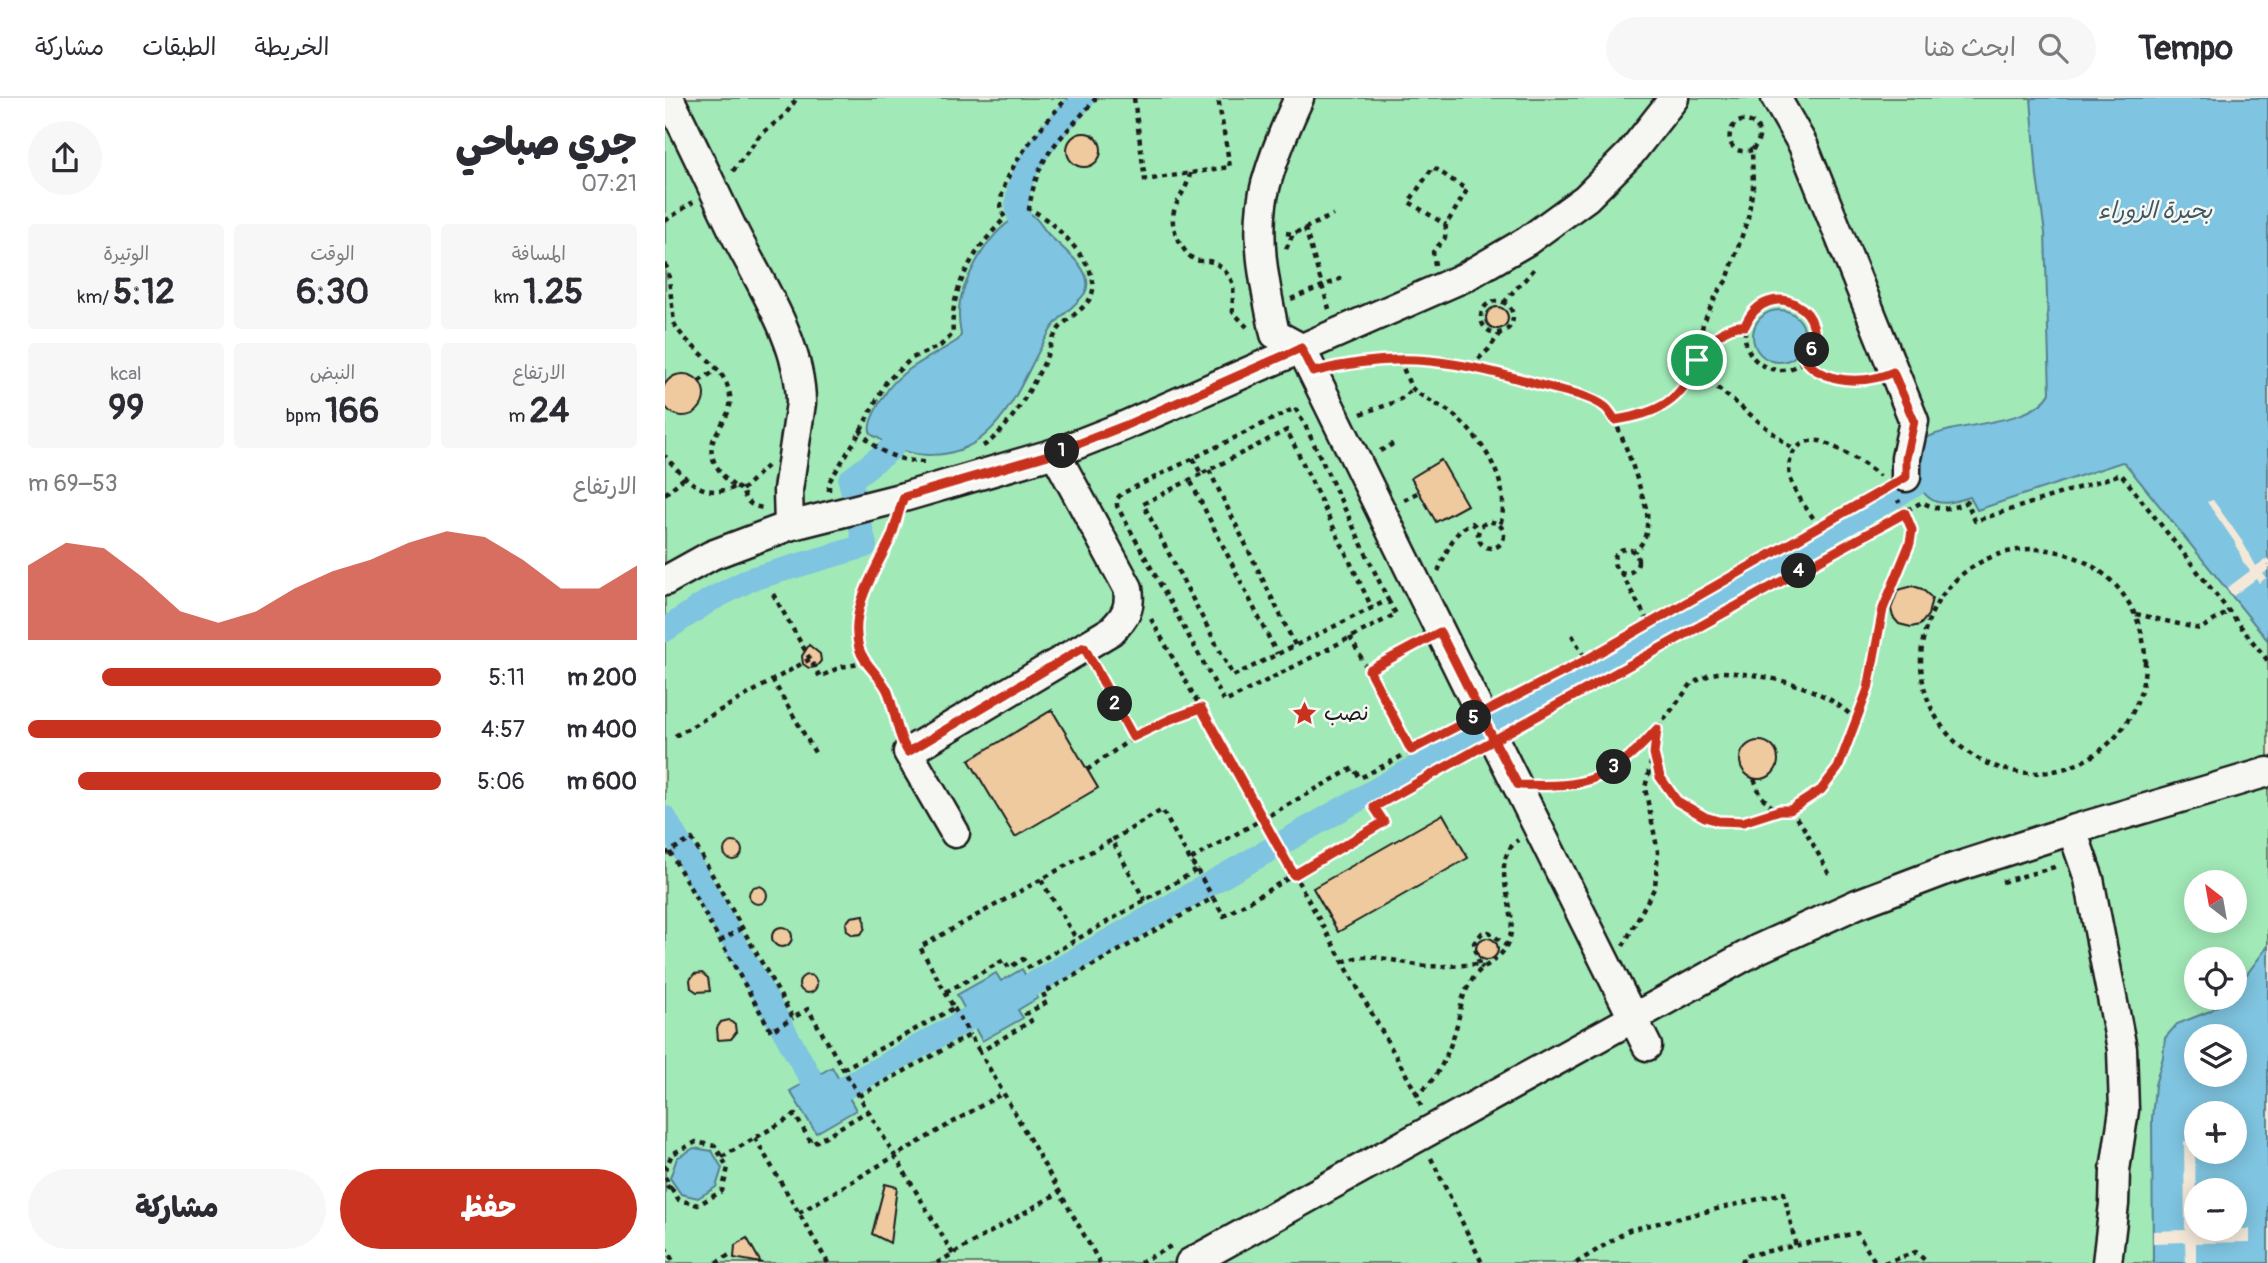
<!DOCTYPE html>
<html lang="ar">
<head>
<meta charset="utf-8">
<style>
	:root { --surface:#fff; --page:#f7f7f7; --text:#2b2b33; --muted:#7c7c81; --line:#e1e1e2; --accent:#c8321e }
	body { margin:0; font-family:Pangolin,"Playpen Sans Arabic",sans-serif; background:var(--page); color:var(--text); direction:rtl; height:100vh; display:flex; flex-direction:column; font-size:26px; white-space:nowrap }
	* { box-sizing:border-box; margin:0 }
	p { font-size:23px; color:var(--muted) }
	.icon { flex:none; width:38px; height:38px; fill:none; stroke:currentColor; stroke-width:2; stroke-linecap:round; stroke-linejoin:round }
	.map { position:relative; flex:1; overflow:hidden; direction:ltr }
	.sheet { display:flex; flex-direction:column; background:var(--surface); width:665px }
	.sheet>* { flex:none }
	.needle { width:46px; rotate:329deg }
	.controls { position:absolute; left:1519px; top:772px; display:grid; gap:14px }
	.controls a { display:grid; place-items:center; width:63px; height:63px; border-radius:50%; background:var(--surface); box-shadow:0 4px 18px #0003; font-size:35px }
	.pin { position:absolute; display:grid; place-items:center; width:60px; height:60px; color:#fff; margin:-30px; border:4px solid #fff; border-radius:50%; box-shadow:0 2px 7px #0007 }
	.km { position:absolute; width:35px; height:35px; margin:-18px; border-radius:50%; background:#222; color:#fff; font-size:19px; line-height:35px; text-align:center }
	.round { display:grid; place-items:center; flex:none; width:74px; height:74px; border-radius:37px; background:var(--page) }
	.headline { display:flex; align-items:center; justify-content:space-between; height:119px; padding:0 28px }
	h1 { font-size:38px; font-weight:800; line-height:52px }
	.figures { display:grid; grid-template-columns:repeat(3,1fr); gap:10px; height:119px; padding:7px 28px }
	.figures div { display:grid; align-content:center; border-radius:7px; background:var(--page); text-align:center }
	.figures b { font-size:35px; font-weight:800 }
	.figures small { font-size:19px; font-weight:400 }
	.figures p { font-size:19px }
	.chart { height:196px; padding:14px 28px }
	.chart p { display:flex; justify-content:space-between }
	.chart svg { width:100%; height:126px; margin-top:7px; fill:var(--accent); opacity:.7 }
	.action { display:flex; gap:14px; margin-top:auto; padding:14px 28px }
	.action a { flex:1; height:80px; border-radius:42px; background:var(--accent); color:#fff; font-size:28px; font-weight:800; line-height:80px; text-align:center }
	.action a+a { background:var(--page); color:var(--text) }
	ul { padding:0 28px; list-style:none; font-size:23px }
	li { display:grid; grid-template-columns:112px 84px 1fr; align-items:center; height:52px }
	li i { height:18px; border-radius:9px; background:var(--accent) }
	header { display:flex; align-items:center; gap:42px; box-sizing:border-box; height:98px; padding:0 35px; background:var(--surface); border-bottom:2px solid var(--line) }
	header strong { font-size:33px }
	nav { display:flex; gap:38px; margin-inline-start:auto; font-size:24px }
	.search { width:490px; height:63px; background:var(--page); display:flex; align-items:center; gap:18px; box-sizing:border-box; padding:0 24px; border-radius:38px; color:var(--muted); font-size:26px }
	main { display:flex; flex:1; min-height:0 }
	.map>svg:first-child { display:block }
</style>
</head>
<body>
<header>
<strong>Tempo</strong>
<div class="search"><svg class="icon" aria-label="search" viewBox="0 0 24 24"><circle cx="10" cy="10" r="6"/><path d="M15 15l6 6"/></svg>ابحث هنا</div>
<nav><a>الخريطة</a><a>الطبقات</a><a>مشاركة</a></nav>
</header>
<main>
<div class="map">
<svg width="1603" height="1165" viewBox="0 0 1603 1165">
	<rect width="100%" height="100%" fill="#f4e9d9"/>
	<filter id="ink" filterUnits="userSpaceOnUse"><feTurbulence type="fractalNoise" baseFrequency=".0143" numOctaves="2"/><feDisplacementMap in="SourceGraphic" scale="14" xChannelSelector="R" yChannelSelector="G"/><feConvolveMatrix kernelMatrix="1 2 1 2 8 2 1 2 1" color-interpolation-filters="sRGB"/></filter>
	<g filter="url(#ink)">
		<path fill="#a1e9b7" stroke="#5e826a" stroke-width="2" fill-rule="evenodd" d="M0,0h1603v1165h-1603zM1531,784h39v38h-39zM1531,861h39v39h-39zM1531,938h39v38h-39zM1531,1015h39v39h-39zM1531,1092h39v38h-39z"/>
		<g fill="#7fc4e0" stroke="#578192" stroke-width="2" fill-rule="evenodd">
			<path d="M1366,0h237v543l-143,-178 -3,-1 -145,48 -7,-13c-31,10 -40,9 -57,-19l11,-39c33,-18 109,-13 126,-46l-5,-160 -8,-56z"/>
			<path d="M366,116c8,6 11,13 17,20 12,13 49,37 37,59 -8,12 -24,21 -33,35 -22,34 -35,79 -67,107 -30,26 -77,26 -107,3 -5,-3 -6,-1 -8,-7 -3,-11 13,-34 19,-43 17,-22 47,-33 69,-48l3,-5c-2,-11 -3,-23 -1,-34 7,-29 37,-86 71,-87z"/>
			<circle cx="1114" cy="238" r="26"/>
			<path d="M1603,848v317h-115l-1,-144 3,-34 8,-28 2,-19 12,-14 33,-13 19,-13h6v-8zM1531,938h39v38h-39zM1531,1015h39v39h-39zM1531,1092h39v38h-39z"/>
			<path d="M357,871l16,29 -20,12 5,8 -41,23 -25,-46 39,-22 5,8z"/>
			<path d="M167,969l24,43 -40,23 -26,-42z"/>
			<path d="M29,1050l18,3 10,17 -6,19 -18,11 -17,-4 -11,-16 7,-20z"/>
		</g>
		<g fill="#f4e9d9">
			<path d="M1548,402l29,41 14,25 12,-8v12l-5,4 3,4 -7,5 -3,-4 -23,17 -6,-8 23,-17 -7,-9 -7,-18 -29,-42z"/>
			<path d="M1519,1043h11l1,88h54v13l-54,1v20h-10l-1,-21 -32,1v-12l32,-1z"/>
		</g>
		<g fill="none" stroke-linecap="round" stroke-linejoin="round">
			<g stroke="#7fc4e0" stroke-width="24">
				<path d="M354,118c-12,-42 39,-90 64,-118"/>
				<path d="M190,402l-5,-20 42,-32"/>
				<path d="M0,532l45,-30 41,-21 114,-33 -5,-22"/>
				<path d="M0,720l146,261"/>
				<path d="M366,887l885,-501"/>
				<path d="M179,990l126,-70"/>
			</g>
		</g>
		<g fill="#efca9f" stroke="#1c1c1c" stroke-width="2">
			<circle cx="419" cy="52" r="17"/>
			<circle cx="832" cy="220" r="11"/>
			<circle cx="18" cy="297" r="21"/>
			<path d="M776,362l26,45 -31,17 -25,-44z"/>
			<path d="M1248,488l9,3 10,9 -4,17 -8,10 -9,2 -12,-3 -6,-7 -2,-8 7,-19z"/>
			<path d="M144,547l11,9 1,7 -5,6 -7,1 -6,-4 -1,-8z"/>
			<path d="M387,612l46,78 -83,49 -46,-77z"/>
			<circle cx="1094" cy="662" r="19"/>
			<path d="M778,716l25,44 -130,74 -25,-44z"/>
			<circle cx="68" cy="753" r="9"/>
			<circle cx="93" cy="797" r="9"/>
			<path d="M199,817l1,13 -4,6 -8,1 -6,-4 -1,-8 5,-6z"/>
			<circle cx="117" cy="839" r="10"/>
			<circle cx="822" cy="851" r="11"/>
			<path d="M37,875l6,5 2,13 -13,1 -6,-4 -1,-8 4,-6z"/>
			<circle cx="143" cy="886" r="9"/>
			<path d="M64,922l6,5 1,8 -5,6 -13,1 -1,-12 4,-6z"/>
			<path d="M220,1086l12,3 -7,56 -18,-9z"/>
			<path d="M82,1140l14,25 -27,-5 1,-13z"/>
		</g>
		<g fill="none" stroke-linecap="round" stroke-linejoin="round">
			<defs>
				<g id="street">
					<path d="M4,0c23,45 44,91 66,136 26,51 66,110 66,169l-13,87 1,36"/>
					<path d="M634,0c-13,28 -25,57 -33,86 -13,48 -1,103 9,150l26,14 176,358"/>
					<path d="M1111,0l27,47 111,276 -8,37v19"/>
					<path d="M0,483l47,-26 77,-29 115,-29 151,-44 69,-27 341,-149 62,-36 59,-43 44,-44 44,-56"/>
					<path d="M833,649l149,299"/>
					<path d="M1407,732l17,49 33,170 2,61 -9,60 -1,34 -7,59"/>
					<path d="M290,735l-47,-81 203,-121c15,-14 20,-24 17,-43l-73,-135"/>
					<path d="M525,1165l568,-314 99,-45 87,-33 128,-41 196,-58"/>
				</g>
			</defs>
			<use href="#street" stroke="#1c1c1c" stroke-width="33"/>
			<g stroke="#1c1c1c" stroke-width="4.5" stroke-dasharray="5 5" stroke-linecap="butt">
				<path d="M469,0l11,82 85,-13 -12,-69"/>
				<path d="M68,73l27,-36 25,-20 12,-17"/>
				<path d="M525,75c-2,18 -19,30 -17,50 2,13 11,31 22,37 5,2 12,0 17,2 7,2 16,11 19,18 5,9 0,22 2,32l14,15"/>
				<path d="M0,123l28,-19"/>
				<path d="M640,130l24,81"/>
				<path d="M621,135l7,1 40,-19"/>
				<path d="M621,151l7,-15"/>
				<path d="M0,166l3,6 6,53c14,28 51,39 56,73 5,26 -32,41 -13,71 5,8 11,15 19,20 -35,13 -50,-8 -71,-31"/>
				<path d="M770,167l-2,-13 12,-14 1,-13 21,-35 -34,-23 -24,35 37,23"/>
				<path d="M626,201l51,-21"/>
				<circle cx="1115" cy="237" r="35"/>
				<circle cx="832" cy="219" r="16"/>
				<path d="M839,205c9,-13 21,-22 30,-34l-1,-3"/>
				<path d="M1032,261c12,-15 26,-35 48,-33"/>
				<path d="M734,262c5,7 9,24 14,29 8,8 26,16 37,23 32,25 63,72 50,113"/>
				<path d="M1140,262c19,16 41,23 67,19"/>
				<path d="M672,268c75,-17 146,1 217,23 16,5 38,7 51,18 14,11 36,84 42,104 1,15 0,32 -13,40"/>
				<path d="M806,268l18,-17 11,-16"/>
				<path d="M1029,271l100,81"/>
				<path d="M34,283l18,-11"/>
				<path d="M696,316c18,-8 39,-9 51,-26"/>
				<path d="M950,322l20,-3 33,-13 26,-35 9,-45 14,-31 10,-13 21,-62 5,-30 -1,-38c8,-8 12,-22 -2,-28 -24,-9 -31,37 2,28"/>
				<path d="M195,331c14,24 42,33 68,33"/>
				<path d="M318,348c25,-15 47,-56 60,-81 6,-12 8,-25 15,-35 10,-14 32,-22 35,-40 5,-26 -42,-72 -64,-81 9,-59 32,-68 67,-111"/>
				<path d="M715,353l13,-7"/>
				<path d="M528,360l8,16 86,-44 85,178"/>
				<path d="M544,372l86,175"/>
				<path d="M536,376l-58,30 90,172 155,-76 -83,-175 -10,-17 -174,86 -4,5v7l108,196 171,-88 -8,-14"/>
				<path d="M526,384l86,172"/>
				<path d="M71,389l6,3c4,12 8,16 21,18"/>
				<path d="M77,392l25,-24"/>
				<path d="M164,393v-9l27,-43 30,-57 26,-24 28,-12 13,-12c-4,-46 21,-84 52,-116 -20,-32 42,-97 62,-120"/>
				<path d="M0,396l19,-16"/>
				<path d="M739,402l15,-8"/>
				<circle cx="826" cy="437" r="13"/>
				<path d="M230,426c-8,40 -50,77 -36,124 4,16 17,23 25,36 9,13 12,31 16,47"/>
				<path d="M1154,428c-9,-13 -20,-26 -26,-41 -10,-20 0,-48 27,-44 12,3 51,26 60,35"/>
				<circle cx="961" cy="463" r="12"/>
				<circle cx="1368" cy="563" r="112"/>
				<path d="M773,473c8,-17 15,-41 34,-48l7,6"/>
				<path d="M956,475l28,50"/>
				<path d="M108,496l37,65"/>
				<path d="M1471,516l64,15 30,-18"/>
				<path d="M486,521l266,475"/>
				<path d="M907,537l14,25"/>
				<path d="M685,539l61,113"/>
				<path d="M430,569l38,70"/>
				<path d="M704,572l51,-28"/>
				<path d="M1058,574c45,3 103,14 133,49l-18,47 -17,22 -21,16 -57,16 -25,-1 -13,-4 -21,-10 -15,-14 -9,-16 -6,-23 3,-25 35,-46 20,-9z"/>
				<path d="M107,581l45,77"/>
				<path d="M835,607l86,-45 301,-171"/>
				<path d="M1191,623l12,-32 15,-80 27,-66 2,-13 -14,-30"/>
				<path d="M849,631l408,-227c16,9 28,8 45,0l8,19 146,-47 147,187"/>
				<path d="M10,638l135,-77 10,18 20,-10 26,-4"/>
				<path d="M422,672l50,-35 64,-27"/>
				<path d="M1089,681l7,17 15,15"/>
				<path d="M878,688c51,-1 80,-19 113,-56"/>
				<path d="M1125,712l14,18 27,49"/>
				<path d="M5,754l101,179 22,-13"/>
				<path d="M0,756l27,-15 101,179 15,-9 60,102 -56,33 -17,-29 -73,42"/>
				<path d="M532,772l16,28"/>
				<path d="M376,782l36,60"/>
				<path d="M1337,784l56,-16"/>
				<path d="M480,803l-33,-61 50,-30 28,50"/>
				<path d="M55,843l22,-13"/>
				<path d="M958,848l32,-59 3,-35 -13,-64 7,-30"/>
				<path d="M678,864c28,-13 57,3 86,4 17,1 33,-1 50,-2l4,4"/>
				<path d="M814,866l-5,-21 8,-10 7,-1 18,14"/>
				<path d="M281,894l58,-32 5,8 14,-9 6,8 168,-97 -7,-10 163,-92 7,10 101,-53"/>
				<path d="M289,910l16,27"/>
				<path d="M178,971l111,-61 -34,-61 192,-107"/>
				<path d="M194,998l111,-61 10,17"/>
				<path d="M756,1008l-4,-12c23,-15 34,-47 41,-73 2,-9 3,-18 6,-26 4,-9 11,-22 19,-27 15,-10 25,-17 28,-36 5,-30 -23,-69 7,-92"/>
				<path d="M90,1040l73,125"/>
				<path d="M766,1060l51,105"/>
				<path d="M0,1072l7,-16 24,-12 19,4 13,22 -6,23 -24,14 -19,-5 -9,-14"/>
				<path d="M0,1079l5,9 -5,3"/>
				<path d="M134,1115l96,-57 -27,-45"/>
				<path d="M0,1149l9,16"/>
				<path d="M288,1156l-58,-98 108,-63"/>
				<path d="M51,1165l16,-10"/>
				<path d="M272,1165l123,-71"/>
				<path d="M435,1165l-120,-211 51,-31 -5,-7 21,-12 -4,-9 170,-95 11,18 160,-94 -10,-15 102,-57"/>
				<path d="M475,1165l31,-17"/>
				<path d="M911,1165l53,-33 155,-37 12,54"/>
				<path d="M1077,1165l2,-7 113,-23 19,30"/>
				<path d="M1219,1165l32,-11 12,11"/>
			</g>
			<use href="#street" stroke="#f6f6f2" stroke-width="28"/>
			<path stroke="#1c1c1c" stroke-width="4.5" stroke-dasharray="5 5" stroke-linecap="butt" d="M812,608l21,41"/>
		</g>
	</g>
	<g fill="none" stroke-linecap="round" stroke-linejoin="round" filter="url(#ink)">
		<defs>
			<path id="route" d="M1032,262c-14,42 -41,54 -82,60 -3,-4 -6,-10 -10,-13 -15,-12 -42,-16 -61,-21 -85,-25 -143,-37 -231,-14l-12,-24 -177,78 -69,27 -151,44c-6,14 -8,31 -15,45 -16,32 -40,69 -30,106 5,18 22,27 29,44 7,19 9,43 20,60l176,-105 49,90 38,-18 30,-11 93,167 90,-53 -10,-15 120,-67 24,45c19,0 40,2 59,-2 33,-6 59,-30 80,-54l-3,25 6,23 17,24 28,16 13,4 25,1 37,-12h10l31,-20 17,-22 30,-79 15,-80 27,-66 2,-13 -7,-17 -411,227 -54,-108 -71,38 42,80 175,-90 320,-183v-19l8,-37 -21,-49c-22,10 -53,12 -75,-1 -5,-2 -9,-7 -13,-11 35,-50 -39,-87 -60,-34 -22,-2 -36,18 -48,34"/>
		</defs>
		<use href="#route" stroke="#fff" stroke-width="14"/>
		<use href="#route" stroke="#c8321e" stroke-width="9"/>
	</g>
	<defs>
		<symbol id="sight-bare" viewBox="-9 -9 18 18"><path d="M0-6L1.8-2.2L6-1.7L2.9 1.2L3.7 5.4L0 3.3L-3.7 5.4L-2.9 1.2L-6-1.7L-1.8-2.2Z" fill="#c8321e" stroke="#f6f6f2" stroke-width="2.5" paint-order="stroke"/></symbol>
	</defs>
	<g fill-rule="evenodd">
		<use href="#sight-bare" x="622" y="598" width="35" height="35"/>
	</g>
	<g text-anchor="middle" stroke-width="5" stroke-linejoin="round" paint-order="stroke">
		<g font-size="21" fill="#1c1c1c" stroke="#f6f6f2" text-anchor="start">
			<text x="659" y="622">نصب</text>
		</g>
		<g font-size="23" font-style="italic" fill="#3f5761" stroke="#f6f6f2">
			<text x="1490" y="120">بحيرة الزوراء</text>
		</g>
	</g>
</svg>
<div class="controls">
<a><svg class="needle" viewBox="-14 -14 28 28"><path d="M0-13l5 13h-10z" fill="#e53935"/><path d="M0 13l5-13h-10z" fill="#7c7c81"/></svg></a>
<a><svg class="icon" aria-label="locate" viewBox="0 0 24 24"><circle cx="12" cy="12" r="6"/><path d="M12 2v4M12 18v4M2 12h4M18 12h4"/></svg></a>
<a><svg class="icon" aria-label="layers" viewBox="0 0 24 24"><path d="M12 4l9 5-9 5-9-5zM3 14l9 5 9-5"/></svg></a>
<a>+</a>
<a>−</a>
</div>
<div class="pin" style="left:1032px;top:262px;background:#1e9e55"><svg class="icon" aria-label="arrive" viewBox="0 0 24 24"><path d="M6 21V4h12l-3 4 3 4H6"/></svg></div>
<b class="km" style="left:397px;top:353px">1</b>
<b class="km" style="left:450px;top:606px">2</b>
<b class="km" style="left:949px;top:669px">3</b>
<b class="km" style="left:1134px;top:473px">4</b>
<b class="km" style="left:809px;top:620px">5</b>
<b class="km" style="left:1147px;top:252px">6</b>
</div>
<section class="sheet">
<div class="headline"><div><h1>جري صباحي</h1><p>07:21</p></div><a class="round"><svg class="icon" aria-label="share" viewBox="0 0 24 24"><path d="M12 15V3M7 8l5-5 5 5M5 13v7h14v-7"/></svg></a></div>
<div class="figures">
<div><p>المسافة</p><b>1.25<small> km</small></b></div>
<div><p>الوقت</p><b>6:30</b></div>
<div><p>الوتيرة</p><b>5:12<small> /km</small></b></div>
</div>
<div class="figures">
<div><p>الارتفاع</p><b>24<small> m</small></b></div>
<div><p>النبض</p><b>166<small> bpm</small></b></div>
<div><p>kcal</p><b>99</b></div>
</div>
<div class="chart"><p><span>الارتفاع</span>53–69 m</p>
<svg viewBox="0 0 160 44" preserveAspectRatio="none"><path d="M0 44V18L10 10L20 12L30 22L40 34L50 38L60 34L70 26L80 20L90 16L100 10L110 6L120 8L130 16L140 26L150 26L160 18V44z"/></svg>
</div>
<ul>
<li><b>200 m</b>5:11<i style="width:82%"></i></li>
<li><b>400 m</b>4:57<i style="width:100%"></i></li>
<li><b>600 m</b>5:06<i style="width:88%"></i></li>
</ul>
<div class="action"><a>حفظ</a><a>مشاركة</a></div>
</section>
</main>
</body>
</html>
